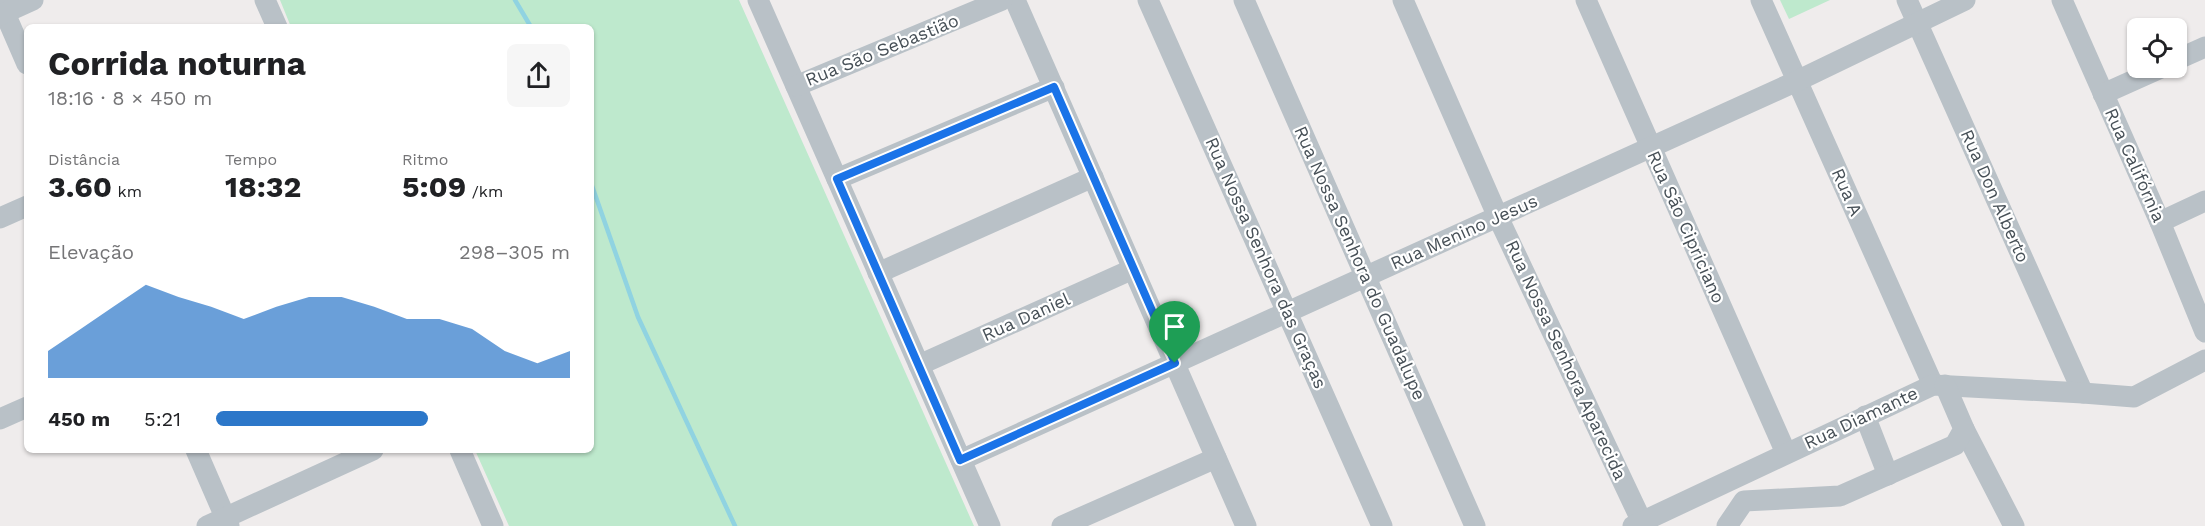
<!DOCTYPE html>
<html lang="pt">
<head>
<meta charset="utf-8">
<style>
	:root { --surface:#fff; --page:#f6f6f6; --text:#202124; --muted:#757577; --accent:#2c77c9 }
	body { margin:0; font-family:"Work Sans",sans-serif; background:var(--page); color:var(--text); height:100vh; display:flex; flex-direction:column; font-size:22px; white-space:nowrap }
	* { box-sizing:border-box; margin:0 }
	p { font-size:20px; color:var(--muted) }
	.icon { flex:none; width:33px; height:33px; fill:none; stroke:currentColor; stroke-width:2; stroke-linecap:round; stroke-linejoin:round }
	.map { position:relative; flex:1; overflow:hidden }
	.sheet { position:absolute; left:24px; top:24px; width:570px; height:429px; display:flex; flex-direction:column; background:var(--surface); border-radius:9px; box-shadow:0 2px 4px #0004 }
	.sheet>* { flex:none }
	.tools { position:absolute; left:2127px; top:18px; display:grid; gap:12px }
	.tools a { display:grid; place-items:center; width:60px; height:60px; border-radius:9px; background:var(--surface); box-shadow:0 2px 4px #0004; font-size:30px }
	.pin { position:absolute; display:grid; place-items:center; width:51px; height:51px; color:#fff; margin:-62px -26px; border-radius:50% 50% 50% 0; rotate:-45deg; box-shadow:0 0 6px #0007 }
	.pin .icon { rotate:45deg }
	.round { display:grid; place-items:center; flex:none; width:63px; height:63px; border-radius:9px; background:var(--page) }
	.head { display:flex; align-items:center; justify-content:space-between; height:102px; padding:0 24px }
	h1 { font-size:33px; font-weight:700; line-height:45px }
	.figures { display:grid; grid-template-columns:repeat(3,1fr); gap:9px; height:102px; padding:6px 24px }
	.figures div { display:grid; align-content:center }
	.figures b { font-size:30px; font-weight:700 }
	.figures small { font-size:16px; font-weight:400 }
	.figures p { font-size:16px }
	.chart { height:168px; padding:12px 24px }
	.chart p { display:flex; justify-content:space-between }
	.chart svg { width:100%; height:108px; margin-top:6px; fill:var(--accent); opacity:.7 }
	ul { padding:0 24px; list-style:none; font-size:20px }
	li { display:grid; grid-template-columns:96px 72px 1fr; align-items:center; height:45px }
	li i { height:15px; border-radius:8px; background:var(--accent) }
	.map>svg:first-child { display:block }
</style>
</head>
<body>
<div class="map">
<svg width="2205" height="526" viewBox="0 0 2205 526">
	<rect width="100%" height="100%" fill="#efecec"/>
	<g fill="#bee9cd">
		<path d="M280,0h459l235,526h-465l-34,-76h116v-423h-300z"/>
		<path d="M1780,0h50l-41,19z"/>
	</g>
	<g fill="none" stroke-linecap="round" stroke-linejoin="round">
		<g stroke="#90d3e1" stroke-width="4.5">
			<path d="M515,0l16,27"/>
			<path d="M591,183l47,134 97,209"/>
		</g>
		<g stroke="#b9c1c7" stroke-width="21">
			<path d="M265,0l12,27"/>
			<path d="M758,0l232,526"/>
			<path d="M1015,0l231,526"/>
			<path d="M1148,0l234,526"/>
			<path d="M1244,0l231,526"/>
			<path d="M1403,0l95,217 144,305"/>
			<path d="M1586,0l200,453"/>
			<path d="M1761,0l172,385"/>
			<path d="M1907,0l176,393"/>
			<path d="M2062,0l98,222 45,110"/>
			<path d="M0,2l27,62"/>
			<path d="M0,15l33,-15"/>
			<path d="M2176,60l29,-13"/>
			<path d="M796,86l206,-86"/>
			<path d="M2103,94l58,-26"/>
			<path d="M837,179l217,-92"/>
			<path d="M0,218l27,-12"/>
			<path d="M2160,222l45,-21"/>
			<path d="M878,273l215,-96"/>
			<path d="M919,365l214,-96"/>
			<path d="M1865,416l23,59"/>
			<path d="M0,419l27,-12"/>
			<path d="M1964,429l50,97"/>
			<path d="M196,450l33,76"/>
			<path d="M460,450l33,76"/>
			<path d="M961,460l836,-379 168,-81"/>
			<path d="M207,526l166,-76"/>
			<path d="M1062,526l154,-68"/>
			<path d="M1633,526l300,-141 150,8 51,4 71,-37"/>
			<path d="M1727,526l17,-25 96,-5 115,-51 9,-16 -19,-44"/>
		</g>
	</g>
	<g fill="none" stroke-linecap="round" stroke-linejoin="round">
		<defs>
			<path id="route" d="M1054,87l121,276 -215,97 -123,-281z"/>
		</defs>
		<use href="#route" stroke="#fff" stroke-width="12"/>
		<use href="#route" stroke="#1a73e8" stroke-width="8"/>
	</g>
	<g text-anchor="middle" stroke-width="4.5" stroke-linejoin="round" paint-order="stroke">
		<g font-size="18" fill="#475057" stroke="#fff">
			<text transform="translate(882 50) rotate(-22)" y="6">Rua São Sebastião</text>
			<text transform="translate(2135 165) rotate(66)" y="6">Rua Califórnia</text>
			<text transform="translate(1847 192) rotate(66)" y="6">Rua A</text>
			<text transform="translate(1995 196) rotate(66)" y="6">Rua Don Alberto</text>
			<text transform="translate(1686 227) rotate(66)" y="6">Rua São Cipriciano</text>
			<text transform="translate(1464 232) rotate(-24)" y="6">Rua Menino Jesus</text>
			<text transform="translate(1266 263) rotate(66)" y="6">Rua Nossa Senhora das Graças</text>
			<text transform="translate(1360 263) rotate(66)" y="6">Rua Nossa Senhora do Guadalupe</text>
			<text transform="translate(1026 317) rotate(-24)" y="6">Rua Daniel</text>
			<text transform="translate(1566 360) rotate(65)" y="6">Rua Nossa Senhora Aparecida</text>
			<text transform="translate(1861 418) rotate(-25)" y="6">Rua Diamante</text>
		</g>
	</g>
</svg>
<div class="tools">
<a><svg class="icon" aria-label="locate" viewBox="0 0 24 24"><circle cx="12" cy="12" r="6"/><path d="M12 2v4M12 18v4M2 12h4M18 12h4"/></svg></a>
</div>
<div class="pin" style="left:1175px;top:363px;background:#1e9e55"><svg class="icon" aria-label="arrive" viewBox="0 0 24 24"><path d="M6 21V4h12l-3 4 3 4H6"/></svg></div>
<section class="sheet">
<div class="head"><div><h1>Corrida noturna</h1><p>18:16 · 8 × 450 m</p></div><a class="round"><svg class="icon" aria-label="share" viewBox="0 0 24 24"><path d="M12 15V3M7 8l5-5 5 5M5 13v7h14v-7"/></svg></a></div>
<div class="figures">
<div><p>Distância</p><b>3.60<small> km</small></b></div>
<div><p>Tempo</p><b>18:32</b></div>
<div><p>Ritmo</p><b>5:09<small> /km</small></b></div>
</div>
<div class="chart"><p><span>Elevação</span>298–305 m</p>
<svg viewBox="0 0 160 44" preserveAspectRatio="none"><path d="M0 44V33L10 24L20 15L30 6L40 11L50 15L60 20L70 15L80 11L90 11L100 15L110 20L120 20L130 24L140 33L150 38L160 33V44z"/></svg>
</div>
<ul>
<li><b>450 m</b>5:21<i style="width:60%"></i></li>
</ul>
</section>
</div>
</body>
</html>
